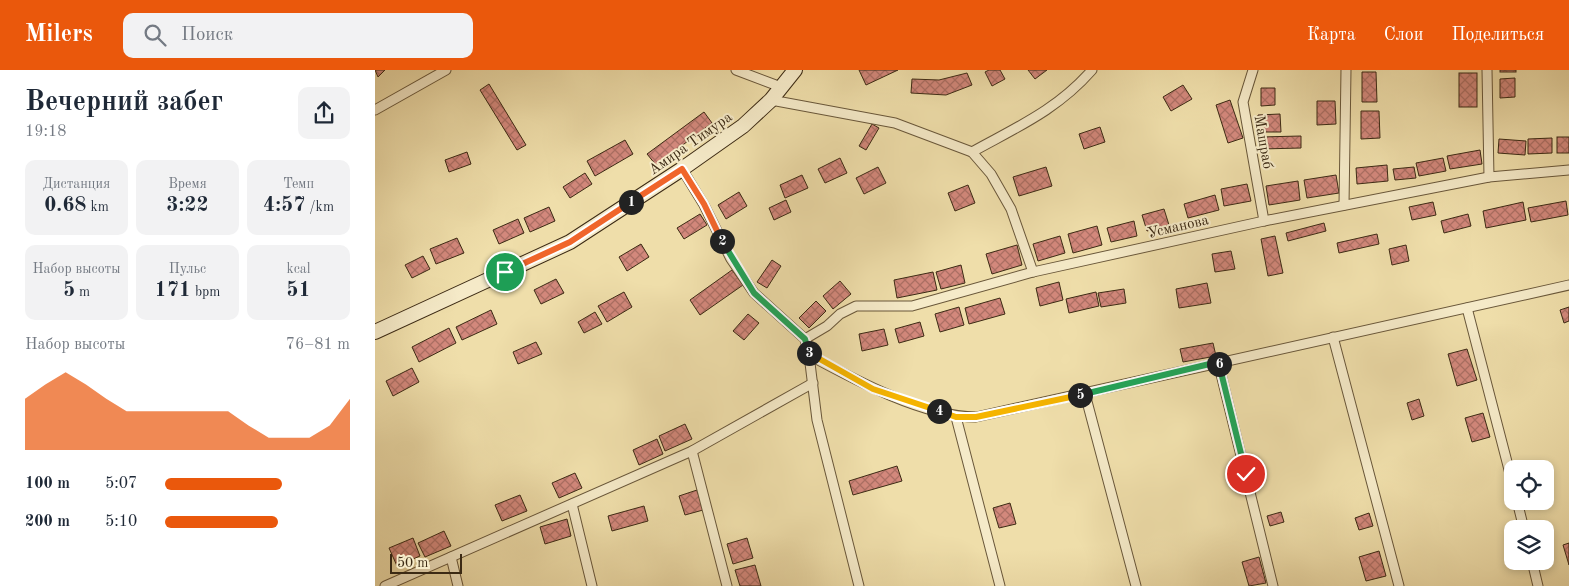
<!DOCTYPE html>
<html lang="ru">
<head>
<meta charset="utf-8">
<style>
	:root { --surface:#fff; --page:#f2f2f3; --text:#1f2937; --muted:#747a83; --accent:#ea580c }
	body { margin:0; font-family:"Old Standard TT",serif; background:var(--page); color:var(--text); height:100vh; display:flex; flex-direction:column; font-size:19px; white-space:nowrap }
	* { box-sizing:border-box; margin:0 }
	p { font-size:16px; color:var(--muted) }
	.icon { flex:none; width:28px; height:28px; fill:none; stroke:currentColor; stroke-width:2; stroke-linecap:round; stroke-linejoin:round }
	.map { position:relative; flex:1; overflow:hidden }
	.sheet { display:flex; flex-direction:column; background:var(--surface); width:375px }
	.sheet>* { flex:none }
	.buttons { position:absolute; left:1129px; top:390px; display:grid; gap:10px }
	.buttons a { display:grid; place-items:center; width:50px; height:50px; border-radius:10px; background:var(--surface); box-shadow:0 2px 8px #0003; font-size:25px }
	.scale { position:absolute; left:15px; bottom:12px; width:72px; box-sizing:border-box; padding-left:5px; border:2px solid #3c2a14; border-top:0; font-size:14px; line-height:18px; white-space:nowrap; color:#3c2a14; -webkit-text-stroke:4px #f5eac8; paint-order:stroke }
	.pin { position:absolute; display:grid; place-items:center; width:42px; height:42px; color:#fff; margin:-21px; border:2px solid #fff; border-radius:50%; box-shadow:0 1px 5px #0007 }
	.km { position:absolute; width:25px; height:25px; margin:-12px; border-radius:50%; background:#222; color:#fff; font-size:14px; line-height:25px; text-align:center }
	.round { display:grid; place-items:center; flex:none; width:52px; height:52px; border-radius:10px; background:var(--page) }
	.head { display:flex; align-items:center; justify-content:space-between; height:85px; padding:0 25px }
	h1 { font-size:28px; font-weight:800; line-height:38px }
	.metrics { display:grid; grid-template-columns:repeat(3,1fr); gap:8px; height:85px; padding:5px 25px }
	.metrics div { display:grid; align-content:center; border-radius:10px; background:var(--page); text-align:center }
	.metrics b { font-size:21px; font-weight:800 }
	.metrics small { font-size:14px; font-weight:400 }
	.metrics p { font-size:14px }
	.chart { height:140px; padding:10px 25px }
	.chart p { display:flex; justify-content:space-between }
	.chart svg { width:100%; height:90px; margin-top:5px; fill:var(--accent); opacity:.7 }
	ul { padding:0 25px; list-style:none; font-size:16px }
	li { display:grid; grid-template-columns:80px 60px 1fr; align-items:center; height:38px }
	li i { height:12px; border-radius:6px; background:var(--accent) }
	header { display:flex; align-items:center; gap:30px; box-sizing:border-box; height:70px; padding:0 25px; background:var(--accent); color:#fff }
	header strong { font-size:24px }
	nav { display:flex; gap:28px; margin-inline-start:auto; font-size:18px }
	.search { width:350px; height:45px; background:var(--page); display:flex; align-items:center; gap:12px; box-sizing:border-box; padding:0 18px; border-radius:10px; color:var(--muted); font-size:19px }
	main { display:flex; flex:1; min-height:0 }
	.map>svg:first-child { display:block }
</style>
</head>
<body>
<header>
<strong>Milers</strong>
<div class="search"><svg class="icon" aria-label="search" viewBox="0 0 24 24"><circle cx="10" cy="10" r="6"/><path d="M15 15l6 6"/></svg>Поиск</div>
<nav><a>Карта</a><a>Слои</a><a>Поделиться</a></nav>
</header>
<main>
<section class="sheet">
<div class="head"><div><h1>Вечерний забег</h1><p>19:18</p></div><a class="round"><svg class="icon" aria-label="share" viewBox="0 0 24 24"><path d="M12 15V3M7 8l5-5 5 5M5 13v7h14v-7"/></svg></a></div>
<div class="metrics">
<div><p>Дистанция</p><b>0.68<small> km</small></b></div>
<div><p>Время</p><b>3:22</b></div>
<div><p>Темп</p><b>4:57<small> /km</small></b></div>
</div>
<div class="metrics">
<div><p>Набор высоты</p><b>5<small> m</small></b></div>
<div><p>Пульс</p><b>171<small> bpm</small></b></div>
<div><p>kcal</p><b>51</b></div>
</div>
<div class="chart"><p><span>Набор высоты</span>76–81 m</p>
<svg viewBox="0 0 160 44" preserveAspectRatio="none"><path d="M0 44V19L10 12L20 6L30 12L40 19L50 25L60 25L70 25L80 25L90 25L100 25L110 32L120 38L130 38L140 38L150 32L160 19V44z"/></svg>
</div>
<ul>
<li><b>100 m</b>5:07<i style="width:63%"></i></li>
<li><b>200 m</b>5:10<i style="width:61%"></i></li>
</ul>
</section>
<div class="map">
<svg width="1194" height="516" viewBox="0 0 1194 516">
	<defs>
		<pattern id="building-cross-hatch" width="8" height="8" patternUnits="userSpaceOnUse" patternTransform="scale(1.25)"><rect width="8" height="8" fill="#d3887c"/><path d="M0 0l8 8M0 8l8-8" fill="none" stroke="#ac6f64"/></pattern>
	</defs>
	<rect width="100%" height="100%" fill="#efdeaa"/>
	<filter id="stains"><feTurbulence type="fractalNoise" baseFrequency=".004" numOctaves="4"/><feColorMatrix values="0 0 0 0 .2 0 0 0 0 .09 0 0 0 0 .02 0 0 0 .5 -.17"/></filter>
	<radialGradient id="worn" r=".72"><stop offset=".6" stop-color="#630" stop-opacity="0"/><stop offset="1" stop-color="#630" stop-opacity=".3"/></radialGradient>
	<g fill="url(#building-cross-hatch)" stroke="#3c2a14">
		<path d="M0,0h10l-7,7z"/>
		<path d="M484,0h39l-32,15z"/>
		<path d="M614,0h11l5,9 -13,7 -7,-14z"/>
		<path d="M653,0h19l-12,9z"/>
		<rect x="1125" y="0" width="16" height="2"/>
		<path d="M987,2h14l1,30h-15z"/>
		<path d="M592,3l5,12 -26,10 -35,-2 1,-14 27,1z"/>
		<rect x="1084" y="3" width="18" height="34"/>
		<path d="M1140,8v19l-15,1v-19z"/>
		<path d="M114,14l37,61 -9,5 -37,-60z"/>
		<path d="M808,15l9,14 -21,12 -8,-14z"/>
		<path d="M886,18h14v17l-14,1z"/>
		<path d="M855,30l13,38 -15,5 -12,-38z"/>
		<path d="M942,31h18l1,23 -19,1z"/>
		<path d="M986,41h18l1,27 -19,1z"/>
		<path d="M329,42l8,11 -56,42 -9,-11z"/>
		<path d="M905,44l1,18h-23v-17z"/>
		<path d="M497,54l7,4 -13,22 -7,-4z"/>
		<path d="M725,57l5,15 -21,7 -5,-15z"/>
		<path d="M926,66v12l-40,1 -1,-12z"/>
		<rect x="1182" y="67" width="12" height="16"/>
		<path d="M1177,68v15l-24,1v-15z"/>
		<path d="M1124,69l27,2 -1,14 -27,-2z"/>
		<path d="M250,70l8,14 -38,22 -8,-15z"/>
		<path d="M1105,80l2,14 -32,5 -3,-13z"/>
		<path d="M92,82l4,12 -22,8 -4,-12z"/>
		<path d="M465,88l7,15 -22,10 -7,-14z"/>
		<path d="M1068,88l3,13 -27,5 -3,-13z"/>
		<path d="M1012,95l1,16 -31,3 -1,-16z"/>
		<path d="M503,97l8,16 -22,11 -8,-16z"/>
		<path d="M671,97l6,19 -33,10 -6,-19z"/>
		<path d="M1039,97l2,11 -21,2 -2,-11z"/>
		<path d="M210,103l7,11 -22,14 -7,-11z"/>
		<path d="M427,105l6,13 -23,10 -5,-13z"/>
		<path d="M961,105l3,18 -32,5 -3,-18z"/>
		<path d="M923,111l2,19 -31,5 -3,-19z"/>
		<path d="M872,114l4,17 -27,5 -3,-17z"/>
		<path d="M593,115l7,18 -20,8 -7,-18z"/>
		<path d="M364,122l8,14 -21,13 -8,-14z"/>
		<path d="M840,125l4,15 -31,8 -4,-14z"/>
		<path d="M411,130l5,12 -17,8 -5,-12z"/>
		<path d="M1191,131l2,14 -37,7 -3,-14z"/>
		<path d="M1058,132l3,13 -24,5 -3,-13z"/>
		<path d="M1148,132l3,18 -40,8 -3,-17z"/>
		<path d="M174,137l6,14 -25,11 -6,-14z"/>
		<path d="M789,139l5,16 -22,6 -5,-16z"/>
		<path d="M325,144l7,11 -23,14 -7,-11z"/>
		<path d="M1093,144l3,12 -27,7 -3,-12z"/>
		<path d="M143,149l6,14 -25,11 -6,-14z"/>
		<path d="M759,151l3,15 -26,6 -4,-14z"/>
		<path d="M949,153l2,8 -38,10 -2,-8z"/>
		<path d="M722,156l5,19 -29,8 -5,-19z"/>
		<path d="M1002,164l2,10 -40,9 -2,-10z"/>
		<path d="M685,166l5,17 -27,8 -5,-17z"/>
		<path d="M900,166l8,37 -15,3 -7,-37z"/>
		<path d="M82,168l7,15 -28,11 -6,-15z"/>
		<path d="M266,174l8,13 -22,14 -8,-14z"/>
		<path d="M642,175l5,20 -30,9 -6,-20z"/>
		<path d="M1031,175l3,16 -17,4 -3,-16z"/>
		<path d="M856,181l4,18 -20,3 -3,-18z"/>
		<path d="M48,186l7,13 -18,9 -7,-13z"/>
		<path d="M397,190l9,6 -14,22 -10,-6z"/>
		<path d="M586,195l4,18 -24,6 -5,-17z"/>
		<path d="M357,200l11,15 -43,30 -10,-15z"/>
		<path d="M558,202l4,18 -40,8 -3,-18z"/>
		<path d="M181,209l8,14 -23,11 -7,-14z"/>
		<path d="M465,211l11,13 -18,15 -10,-13z"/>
		<path d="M684,212l4,18 -23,6 -4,-18z"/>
		<path d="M832,213l4,20 -32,5 -3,-19z"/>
		<path d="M749,219l2,14 -25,4 -3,-14z"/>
		<path d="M249,222l8,15 -25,15 -9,-16z"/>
		<path d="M721,222l3,14 -30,7 -3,-14z"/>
		<path d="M625,228l5,16 -36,10 -4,-16z"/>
		<path d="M441,231l10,10 -17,17 -10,-10z"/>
		<path d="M584,237l5,18 -24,7 -5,-18z"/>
		<path d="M1194,237v14l-5,2 -4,-13z"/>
		<path d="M116,240l6,14 -35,16 -6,-13z"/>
		<path d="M220,242l7,12 -18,9 -6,-11z"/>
		<path d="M373,244l11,9 -15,17 -11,-9z"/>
		<path d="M545,252l4,14 -25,7 -4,-14z"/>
		<path d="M74,258l7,15 -37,19 -7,-15z"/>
		<path d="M509,259l4,16 -26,6 -3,-17z"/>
		<path d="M161,272l6,12 -24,10 -5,-12z"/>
		<path d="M838,273l3,13 -33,6 -3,-13z"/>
		<path d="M1092,279l10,31 -20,6 -9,-32z"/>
		<path d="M37,298l7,14 -26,14 -7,-15z"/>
		<path d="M1044,329l5,17 -12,4 -5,-17z"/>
		<path d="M1108,343l7,24 -18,5 -7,-24z"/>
		<path d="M310,354l7,15 -27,12 -6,-15z"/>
		<path d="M282,369l6,15 -24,11 -6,-15z"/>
		<path d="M522,396l5,15 -49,14 -4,-14z"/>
		<path d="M200,403l7,15 -23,10 -7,-15z"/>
		<path d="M322,420l6,20 -18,5 -6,-19z"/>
		<path d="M145,425l7,16 -25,10 -7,-16z"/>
		<path d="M635,433l6,21 -17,4 -6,-20z"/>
		<path d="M269,436l4,15 -36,10 -4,-15z"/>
		<path d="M906,442l3,10 -14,4 -3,-10z"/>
		<path d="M994,443l4,13 -14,4 -4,-12z"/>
		<path d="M192,449l4,17 -26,8 -5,-17z"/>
		<path d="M69,461l7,15 -26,11 -7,-14z"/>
		<path d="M38,468l7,18 -23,10 -8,-18z"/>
		<path d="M372,468l6,20 -20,6 -6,-20z"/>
		<path d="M1194,473v22l-6,-20z"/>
		<path d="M1004,481l7,25 -20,5 -7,-24z"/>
		<path d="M884,487l7,26 -17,3 -7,-24z"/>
		<path d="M380,495l6,21h-21l-5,-16z"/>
	</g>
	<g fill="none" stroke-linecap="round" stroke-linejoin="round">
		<defs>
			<g id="street">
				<path d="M361,0l45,17"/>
				<path d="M878,0l-10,32 21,119"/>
				<path d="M1112,0l2,107"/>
				<path d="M396,30l124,23 77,29 19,22 20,35 22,63"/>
				<path d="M0,40l71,-40"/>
				<path d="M597,82c45,-25 85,-42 120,-82"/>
				<path d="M307,99l22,36 27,54 23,34 51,46 4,16 8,65 42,166"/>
				<path d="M969,135l2,-135"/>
				<path d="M1092,238l46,177"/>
				<path d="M958,267l66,249"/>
				<path d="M430,269l22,-13 13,-12 16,-8h56l121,-34 231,-51 225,-44 80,-7"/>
				<path d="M434,285c46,25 115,62 167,62l593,-132"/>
				<path d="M843,292l55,224"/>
				<path d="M710,324l51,192"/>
				<path d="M581,347l44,169"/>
				<path d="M317,381l35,135"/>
				<path d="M1142,431l7,28"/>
				<path d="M197,434l20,82"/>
				<path d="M76,487l7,29"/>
				<path d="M1157,491l6,25"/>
				<path d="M10,516l307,-135 121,-68"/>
			</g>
			<path id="secondary" d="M0,262l195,-90 112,-73 61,-43 28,-26 24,-30"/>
		</defs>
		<use href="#street" stroke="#69573a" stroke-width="11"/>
		<use href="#secondary" stroke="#3c2a14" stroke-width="16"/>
		<use href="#street" stroke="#f5eac8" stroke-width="9"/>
		<use href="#secondary" stroke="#f5eac8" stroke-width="14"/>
	</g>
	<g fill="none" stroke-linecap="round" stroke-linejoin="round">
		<defs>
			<path id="split-1" d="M130,202l65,-30 61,-40"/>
			<path id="split-2" d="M256,132l51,-33 22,35 18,37"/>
			<path id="split-3" d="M347,171l32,52 51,46 4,14"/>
			<path id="split-4" d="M434,283l64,36 66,22"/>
			<path id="split-5" d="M564,341l17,6h20l104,-22"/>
			<path id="split-6" d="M705,325l138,-33 1,2"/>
			<path id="split-7" d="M844,294l27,110"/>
		</defs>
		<use href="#split-1" stroke="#fff" stroke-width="10"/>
		<use href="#split-2" stroke="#fff" stroke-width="10"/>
		<use href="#split-3" stroke="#fff" stroke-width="10"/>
		<use href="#split-4" stroke="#fff" stroke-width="10"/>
		<use href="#split-5" stroke="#fff" stroke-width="10"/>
		<use href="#split-6" stroke="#fff" stroke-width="10"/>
		<use href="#split-7" stroke="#fff" stroke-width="10"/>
		<use href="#split-1" stroke="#f0652b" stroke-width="6"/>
		<use href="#split-2" stroke="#f0652b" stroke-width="6"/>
		<use href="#split-3" stroke="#22a559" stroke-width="6"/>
		<use href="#split-4" stroke="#f5b400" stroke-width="6"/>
		<use href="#split-5" stroke="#f5b400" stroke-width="6"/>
		<use href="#split-6" stroke="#22a559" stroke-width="6"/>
		<use href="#split-7" stroke="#22a559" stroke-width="6"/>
	</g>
	<g text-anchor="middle" stroke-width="4" stroke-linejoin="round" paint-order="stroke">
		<g font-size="15" fill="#3c2a14" stroke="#f5eac8">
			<text transform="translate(889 72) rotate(80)" y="5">Машраб</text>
			<text transform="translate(315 73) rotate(-35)" y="5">Амира Тимура</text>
			<text transform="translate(803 156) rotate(-13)" y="5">Усманова</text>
		</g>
	</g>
	<rect width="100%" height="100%" filter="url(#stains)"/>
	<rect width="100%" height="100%" fill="url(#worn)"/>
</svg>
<div class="buttons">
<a><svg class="icon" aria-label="locate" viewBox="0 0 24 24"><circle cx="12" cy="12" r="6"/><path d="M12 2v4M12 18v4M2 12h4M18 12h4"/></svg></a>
<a><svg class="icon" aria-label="layers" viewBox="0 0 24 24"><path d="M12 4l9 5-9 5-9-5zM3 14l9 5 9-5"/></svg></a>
</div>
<div class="scale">50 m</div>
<div class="pin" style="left:130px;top:202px;background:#1e9e55"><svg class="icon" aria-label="arrive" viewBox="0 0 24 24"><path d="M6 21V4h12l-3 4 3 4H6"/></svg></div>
<div class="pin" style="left:871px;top:404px;background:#d93025"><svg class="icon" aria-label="check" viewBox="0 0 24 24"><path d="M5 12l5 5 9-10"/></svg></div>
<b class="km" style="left:256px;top:132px">1</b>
<b class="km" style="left:347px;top:171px">2</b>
<b class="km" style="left:434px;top:283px">3</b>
<b class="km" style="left:564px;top:341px">4</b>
<b class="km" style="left:705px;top:325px">5</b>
<b class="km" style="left:844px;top:294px">6</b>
</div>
</main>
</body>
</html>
